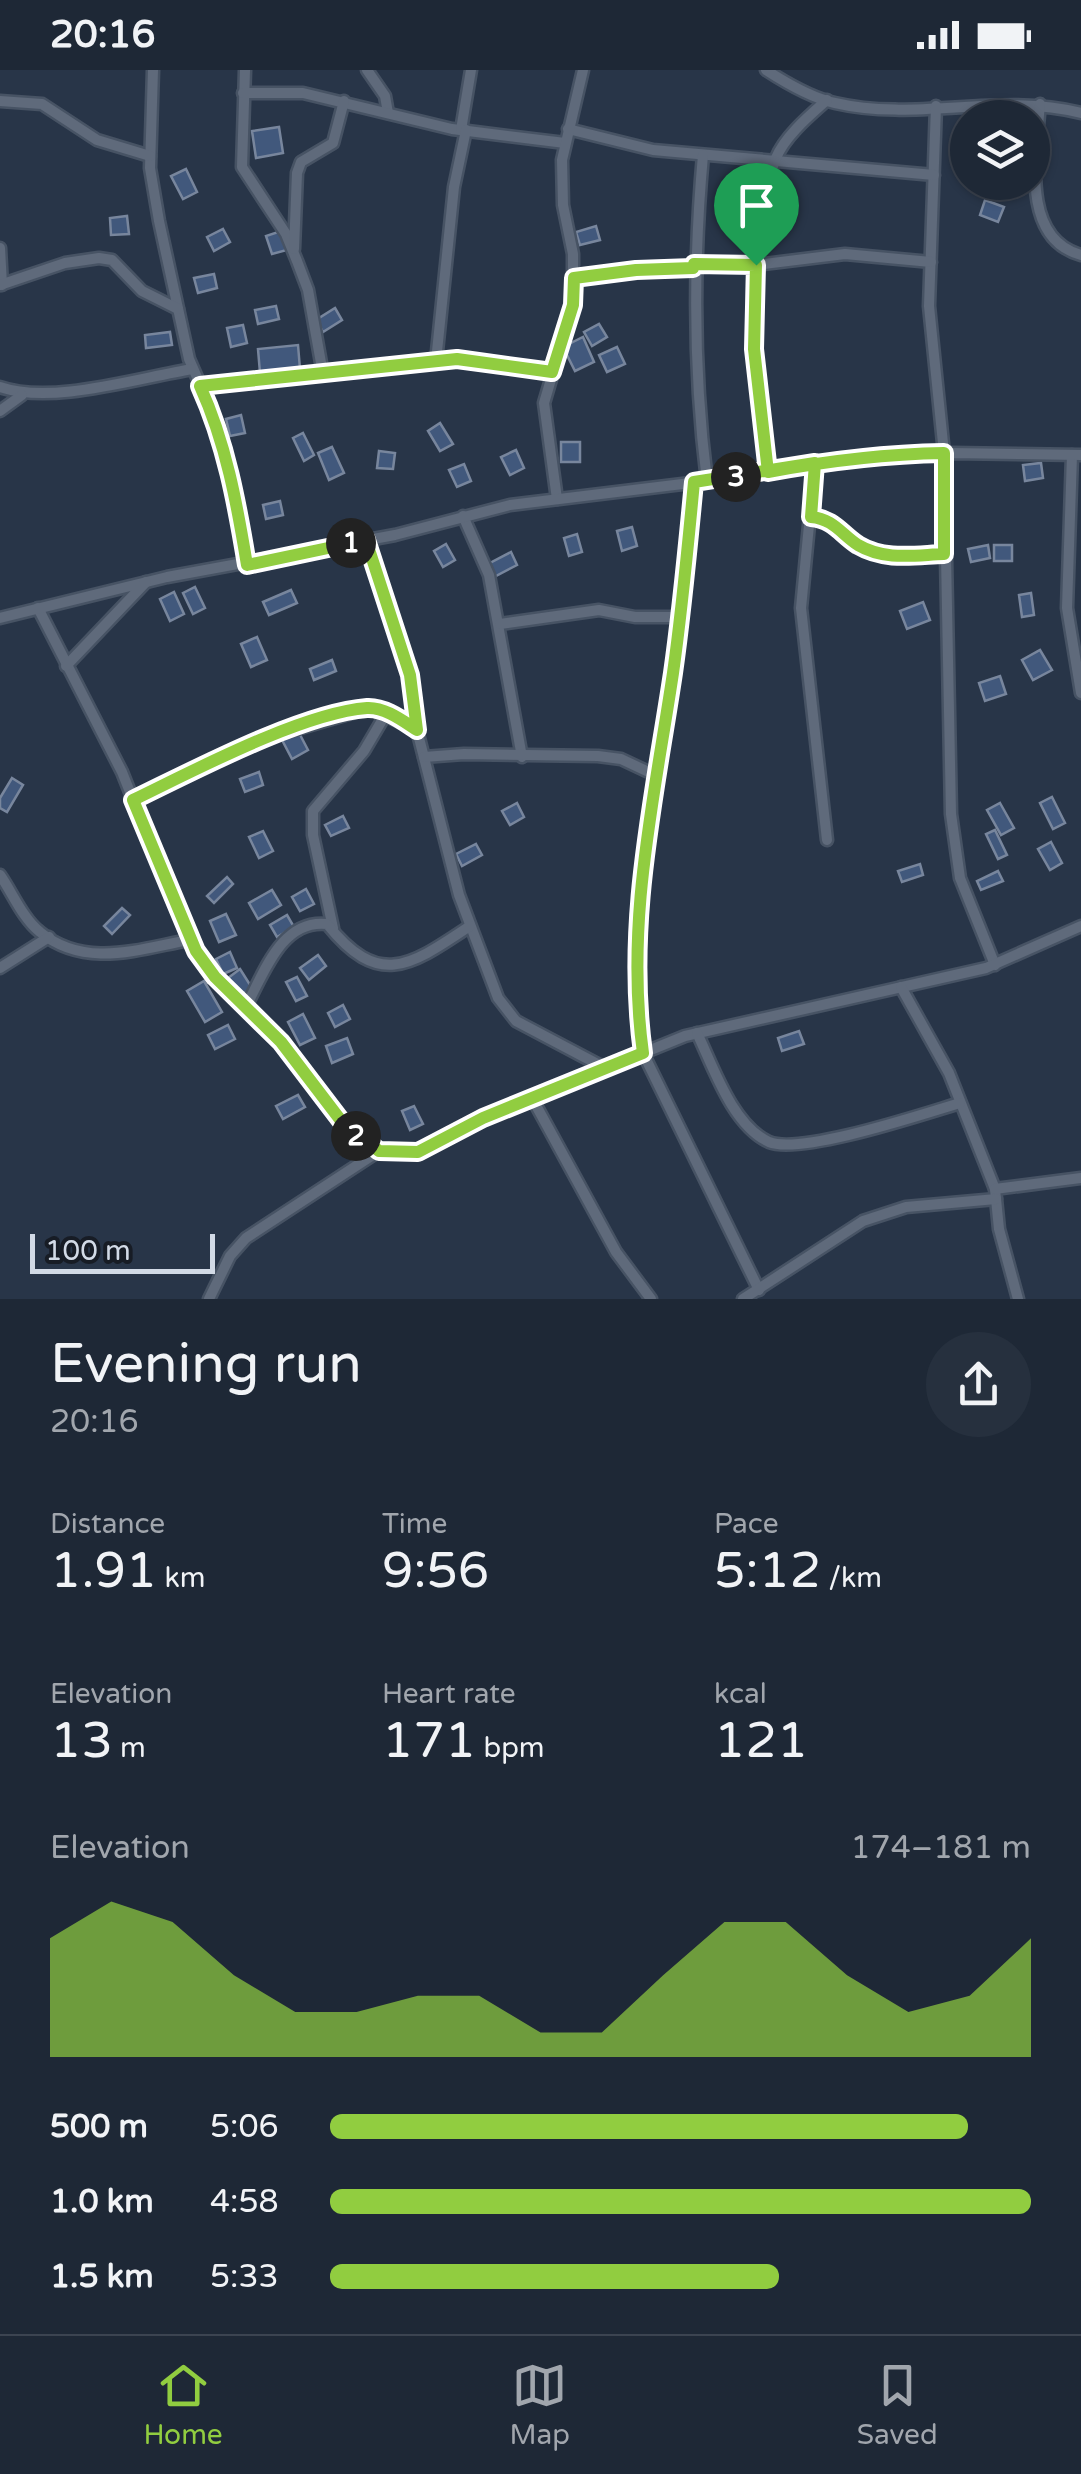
<!DOCTYPE html>
<html lang="en">
<head>
<meta charset="utf-8">
<style>
	:root { --surface:#1e2836; --page:#26303e; --text:#f1f3f6; --muted:#a1a6ad; --line:#3c4451; --accent:#91cd40 }
	body { margin:0; font-family:"Varela Round",sans-serif; background:var(--page); color:var(--text); height:100vh; display:flex; flex-direction:column; font-size:38px; white-space:nowrap }
	* { box-sizing:border-box; margin:0 }
	p { font-size:32px; color:var(--muted) }
	.icon { flex:none; width:55px; height:55px; fill:none; stroke:currentColor; stroke-width:2; stroke-linecap:round; stroke-linejoin:round }
	.map { position:relative; height:1229px; overflow:hidden }
	.drawer { display:flex; flex-direction:column; background:var(--surface); flex:1 }
	.drawer>* { flex:none }
	.fabs { position:absolute; left:950px; top:30px; display:grid; gap:20px }
	.fabs a { display:grid; place-items:center; width:100px; height:100px; border-radius:50%; background:var(--surface); box-shadow:0 2px 8px #0004,0 0 0 2px var(--line); font-size:50px }
	.scale { position:absolute; left:30px; bottom:25px; width:185px; box-sizing:border-box; padding-left:10px; border:5px solid #d2dae6; border-top:0; font-size:28px; line-height:35px; white-space:nowrap; color:#d2dae6; -webkit-text-stroke:8px #171c25; paint-order:stroke }
	.pin { position:absolute; display:grid; place-items:center; width:85px; height:85px; color:#fff; margin:-102px -42px; border-radius:50% 50% 50% 0; rotate:-45deg; box-shadow:0 0 10px #0007 }
	.pin .icon { rotate:45deg }
	.km { position:absolute; width:50px; height:50px; margin:-25px; border-radius:50%; background:#222; color:#fff; font-size:28px; line-height:50px; text-align:center }
	.round { display:grid; place-items:center; flex:none; width:105px; height:105px; border-radius:52px; background:var(--page) }
	.head { display:flex; align-items:center; justify-content:space-between; height:170px; padding:0 50px }
	h1 { font-size:55px; font-weight:600; line-height:75px }
	.stats { display:grid; grid-template-columns:repeat(3,1fr); gap:15px; height:170px; padding:10px 50px }
	.stats div { display:grid; align-content:center }
	.stats b { font-size:50px; font-weight:600 }
	.stats small { font-size:28px; font-weight:400 }
	.stats p { font-size:28px }
	.chart { height:280px; padding:20px 50px }
	.chart p { display:flex; justify-content:space-between }
	.chart svg { width:100%; height:180px; margin-top:10px; fill:var(--accent); opacity:.7 }
	ul { padding:0 50px; list-style:none; font-size:32px }
	li { display:grid; grid-template-columns:160px 120px 1fr; align-items:center; height:75px }
	li i { height:25px; border-radius:12px; background:var(--accent) }
	.status { display:flex; justify-content:space-between; align-items:center; height:70px; padding:0 50px; background:var(--surface); direction:ltr }
	.status svg { height:28px; fill:currentColor }
	.menu { display:flex; justify-content:space-around; align-items:center; height:140px; border-top:2px solid var(--line); background:var(--surface); font-size:28px; color:var(--muted) }
	.menu a { display:grid; justify-items:center; gap:5px }
	.menu .selected { color:var(--accent) }
	.map>svg:first-child { display:block }
</style>
</head>
<body>
<div class="status"><b>20:16</b><svg viewBox="0 0 49 12"><path d="M0 12V9h3v3zM5 12V6h3v6zM10 12V3h3v9zM15 12V0h3v12zM26 1h20v11H26zM47 4h2v5h-2z"/></svg></div>
<div class="map">
<svg width="1081" height="1229" viewBox="0 0 1081 1229">
	<rect width="100%" height="100%" fill="#283548"/>
	<g fill="#41587c" stroke="#78869d" stroke-width="2.5">
		<path d="M279,57l4,26 -27,5 -4,-27z"/>
		<path d="M186,99l11,23 -14,7 -12,-23z"/>
		<path d="M985,130l19,7 -6,15 -18,-7z"/>
		<path d="M127,146l2,18 -18,1 -1,-17z"/>
		<path d="M596,156l4,14 -20,5 -4,-13z"/>
		<path d="M223,159l7,13 -16,9 -7,-14z"/>
		<path d="M281,161l6,19 -15,4 -6,-18z"/>
		<path d="M214,204l3,14 -19,5 -4,-15z"/>
		<path d="M276,236l3,13 -21,5 -3,-14z"/>
		<path d="M335,238l7,12 -19,12 -7,-12z"/>
		<path d="M599,254l8,13 -15,9 -8,-14z"/>
		<path d="M243,255l4,18 -16,4 -4,-19z"/>
		<path d="M170,262l2,13 -26,3 -1,-13z"/>
		<path d="M583,267l11,25 -19,9 -12,-24z"/>
		<path d="M298,275l2,24 -40,4 -2,-24z"/>
		<path d="M617,277l8,17 -18,8 -8,-17z"/>
		<path d="M241,345l4,18 -15,3 -4,-17z"/>
		<path d="M440,353l13,21 -13,7 -12,-20z"/>
		<path d="M303,363l11,22 -10,6 -11,-23z"/>
		<rect x="561" y="372" width="19" height="20"/>
		<path d="M332,377l12,26 -15,7 -11,-27z"/>
		<path d="M516,380l8,18 -14,7 -9,-18z"/>
		<path d="M379,381l16,2 -2,16 -16,-1z"/>
		<path d="M1041,393l2,15 -18,3 -2,-16z"/>
		<path d="M464,394l7,17 -14,6 -8,-17z"/>
		<path d="M280,431l3,14 -17,4 -3,-14z"/>
		<path d="M632,457l5,19 -15,5 -5,-20z"/>
		<path d="M577,464l5,18 -13,4 -5,-18z"/>
		<path d="M446,474l9,16 -12,7 -9,-16z"/>
		<path d="M988,475l2,13 -19,4 -3,-13z"/>
		<rect x="994" y="475" width="18" height="16"/>
		<path d="M511,482l6,13 -23,12 -6,-13z"/>
		<path d="M195,517l10,21 -12,6 -10,-21z"/>
		<path d="M291,520l6,13 -28,12 -6,-13z"/>
		<path d="M174,522l10,22 -14,7 -10,-22z"/>
		<path d="M1031,523l3,22 -12,2 -3,-22z"/>
		<path d="M923,532l7,18 -23,9 -7,-18z"/>
		<path d="M257,567l10,23 -16,7 -10,-23z"/>
		<path d="M1040,580l12,20 -19,10 -11,-20z"/>
		<path d="M332,590l4,11 -22,9 -4,-11z"/>
		<path d="M1000,606l6,18 -21,7 -6,-18z"/>
		<path d="M297,659l11,21 -16,9 -11,-21z"/>
		<path d="M259,702l4,13 -18,7 -5,-13z"/>
		<path d="M12,708l11,7 -16,27 -7,-4v-10z"/>
		<path d="M1052,727l13,26 -12,6 -13,-26z"/>
		<path d="M517,733l7,14 -14,8 -8,-14z"/>
		<path d="M1000,733l14,25 -13,7 -14,-25z"/>
		<path d="M343,746l6,12 -18,8 -6,-11z"/>
		<path d="M995,760l12,25 -9,4 -12,-25z"/>
		<path d="M263,761l10,20 -14,7 -10,-21z"/>
		<path d="M1051,772l11,21 -12,7 -12,-21z"/>
		<path d="M476,774l6,11 -20,11 -6,-12z"/>
		<path d="M920,794l3,11 -21,7 -4,-11z"/>
		<path d="M998,801l5,10 -22,9 -4,-9z"/>
		<path d="M227,807l6,7 -19,19 -7,-7z"/>
		<path d="M306,819l8,15 -14,7 -8,-14z"/>
		<path d="M272,820l9,15 -23,14 -9,-16z"/>
		<path d="M122,838l8,7 -18,19 -8,-8z"/>
		<path d="M226,844l10,21 -17,7 -9,-21z"/>
		<path d="M287,845l7,12 -17,10 -7,-12z"/>
		<path d="M230,882l7,16 -14,6 -7,-15z"/>
		<path d="M318,885l8,11 -17,14 -9,-12z"/>
		<path d="M240,899l12,19 -12,8 -12,-18z"/>
		<path d="M297,907l10,19 -11,5 -10,-19z"/>
		<path d="M204,911l18,31 -17,10 -18,-31z"/>
		<path d="M343,935l7,14 -15,8 -7,-14z"/>
		<path d="M303,944l12,24 -15,7 -12,-23z"/>
		<path d="M228,955l7,14 -20,10 -7,-14z"/>
		<path d="M799,961l5,13 -22,7 -4,-13z"/>
		<path d="M347,968l6,16 -21,9 -6,-17z"/>
		<path d="M298,1025l7,12 -22,12 -7,-13z"/>
		<path d="M414,1036l9,18 -13,6 -8,-19z"/>
	</g>
	<g fill="none" stroke-linecap="round" stroke-linejoin="round">
		<defs>
			<g id="street">
				<path d="M153,0l-3,98 9,53 30,138 27,62 12,45 19,99"/>
				<path d="M245,0l-3,97 44,67 11,27 11,29 15,84"/>
				<path d="M367,0l18,26 3,17"/>
				<path d="M766,0c20,13 46,28 69,33 81,19 165,-11 246,10"/>
				<path d="M243,23h60l149,36 113,14"/>
				<path d="M0,31l42,3 55,36 53,16"/>
				<path d="M1040,34c-4,50 -20,134 41,151"/>
				<path d="M936,36l-7,200 15,147 7,361 9,64 35,87"/>
				<path d="M568,59l85,21 281,25"/>
				<path d="M461,60l10,-60"/>
				<path d="M703,85c-10,111 -10,215 4,326"/>
				<path d="M0,178l2,37"/>
				<path d="M294,179l3,-76 4,-11 32,-19 11,-42"/>
				<path d="M694,194l62,1 89,-11 86,8"/>
				<path d="M574,208l62,-9h57"/>
				<path d="M0,215l65,-22 34,-5 13,2 30,31 36,18"/>
				<path d="M436,291l18,-174 12,-57"/>
				<path d="M0,317c52,18 137,-9 193,-18"/>
				<path d="M200,317l257,-28 94,13"/>
				<path d="M0,341l22,-16"/>
				<path d="M1072,385l-5,153 14,85"/>
				<path d="M815,393l-14,145 26,232"/>
				<path d="M768,402c-10,-101 -32,-217 8,-314 9,-22 33,-42 51,-58"/>
				<path d="M694,412c-6,64 -12,128 -21,191 -19,127 -49,250 -30,380l116,237"/>
				<path d="M557,429l-13,-96 29,-98v-51l-10,-49 -1,-45 21,-90"/>
				<path d="M463,446l26,59 33,182"/>
				<path d="M811,447c23,3 29,17 47,28 27,16 57,10 86,9"/>
				<path d="M367,470l43,135 7,55 42,165 39,103 18,23 89,47"/>
				<path d="M38,538l84,164 67,168 26,37 66,65 61,80 37,29 39,2 65,-35 202,-82 301,-68 95,-42"/>
				<path d="M0,548l167,-41 228,-42 115,-30 230,-28 103,-19 108,-5 130,2"/>
				<path d="M500,554l99,-14 36,7h44"/>
				<path d="M66,596l80,-84"/>
				<path d="M424,687l40,-3 134,2 23,3 34,16"/>
				<path d="M133,730l137,-63 99,-29 48,22"/>
				<path d="M0,805c12,17 23,44 40,57 45,37 99,17 149,8"/>
				<path d="M333,858l-20,-93v-24l51,-60 23,-39"/>
				<path d="M0,898l49,-31"/>
				<path d="M901,917l48,86 46,116 4,40 19,70"/>
				<path d="M246,936c18,-32 35,-87 81,-82 52,65 83,42 143,2"/>
				<path d="M697,963c16,33 35,92 72,109 32,13 154,-28 191,-39"/>
				<path d="M532,1028l84,154 35,47"/>
				<path d="M995,1119l86,-11"/>
				<path d="M209,1229l21,-43 16,-18 133,-87"/>
				<path d="M743,1229l120,-78 43,-14 90,-8"/>
			</g>
		</defs>
		<use href="#street" stroke="#475364" stroke-width="15"/>
		<use href="#street" stroke="#5f6a7b" stroke-width="10"/>
	</g>
	<g fill="none" stroke-linecap="round" stroke-linejoin="round">
		<defs>
			<path id="route" d="M756,195l-62,-1 -1,4 -57,2 -62,8 -1,27 -21,67 -95,-13 -257,27c26,57 37,118 47,179l119,-25 44,135 7,55c-14,-9 -32,-23 -50,-22 -65,5 -174,63 -234,92l63,151 19,26 66,65 61,80 37,29 39,1 65,-34 160,-65c-18,-130 11,-253 30,-380 9,-63 15,-127 21,-191l121,-19 -4,54c23,2 30,17 47,28 27,16 57,10 86,9v-101c-60,1 -117,8 -176,19l-14,-123 2,-84"/>
		</defs>
		<use href="#route" stroke="#fff" stroke-width="20"/>
		<use href="#route" stroke="#91cd40" stroke-width="12"/>
	</g>
</svg>
<div class="fabs">
<a><svg class="icon" aria-label="layers" viewBox="0 0 24 24"><path d="M12 4l9 5-9 5-9-5zM3 14l9 5 9-5"/></svg></a>
</div>
<div class="scale">100 m</div>
<div class="pin" style="left:756px;top:195px;background:#1e9e55"><svg class="icon" aria-label="arrive" viewBox="0 0 24 24"><path d="M6 21V4h12l-3 4 3 4H6"/></svg></div>
<b class="km" style="left:351px;top:473px">1</b>
<b class="km" style="left:356px;top:1066px">2</b>
<b class="km" style="left:736px;top:407px">3</b>
</div>
<section class="drawer">
<div class="head"><div><h1>Evening run</h1><p>20:16</p></div><a class="round"><svg class="icon" aria-label="share" viewBox="0 0 24 24"><path d="M12 15V3M7 8l5-5 5 5M5 13v7h14v-7"/></svg></a></div>
<div class="stats">
<div><p>Distance</p><b>1.91<small> km</small></b></div>
<div><p>Time</p><b>9:56</b></div>
<div><p>Pace</p><b>5:12<small> /km</small></b></div>
</div>
<div class="stats">
<div><p>Elevation</p><b>13<small> m</small></b></div>
<div><p>Heart rate</p><b>171<small> bpm</small></b></div>
<div><p>kcal</p><b>121</b></div>
</div>
<div class="chart"><p><span>Elevation</span>174–181 m</p>
<svg viewBox="0 0 160 44" preserveAspectRatio="none"><path d="M0 44V15L10 6L20 11L30 24L40 33L50 33L60 29L70 29L80 38L90 38L100 24L110 11L120 11L130 24L140 33L150 29L160 15V44z"/></svg>
</div>
<ul>
<li><b>500 m</b>5:06<i style="width:91%"></i></li>
<li><b>1.0 km</b>4:58<i style="width:100%"></i></li>
<li><b>1.5 km</b>5:33<i style="width:64%"></i></li>
</ul>
</section>
<nav class="menu">
<a class="selected"><svg class="icon" aria-label="home" viewBox="0 0 24 24"><path d="M3 11l9-7 9 7M6 9v11h12V9"/></svg>Home</a>
<a><svg class="icon" aria-label="map" viewBox="0 0 24 24"><path d="M3 6l6-2 6 2 6-2v14l-6 2-6-2-6 2zM9 4v14M15 6v14"/></svg>Map</a>
<a><svg class="icon" aria-label="saved" viewBox="0 0 24 24"><path d="M7 4h10v16l-5-4-5 4z"/></svg>Saved</a>
</nav>
</body>
</html>
